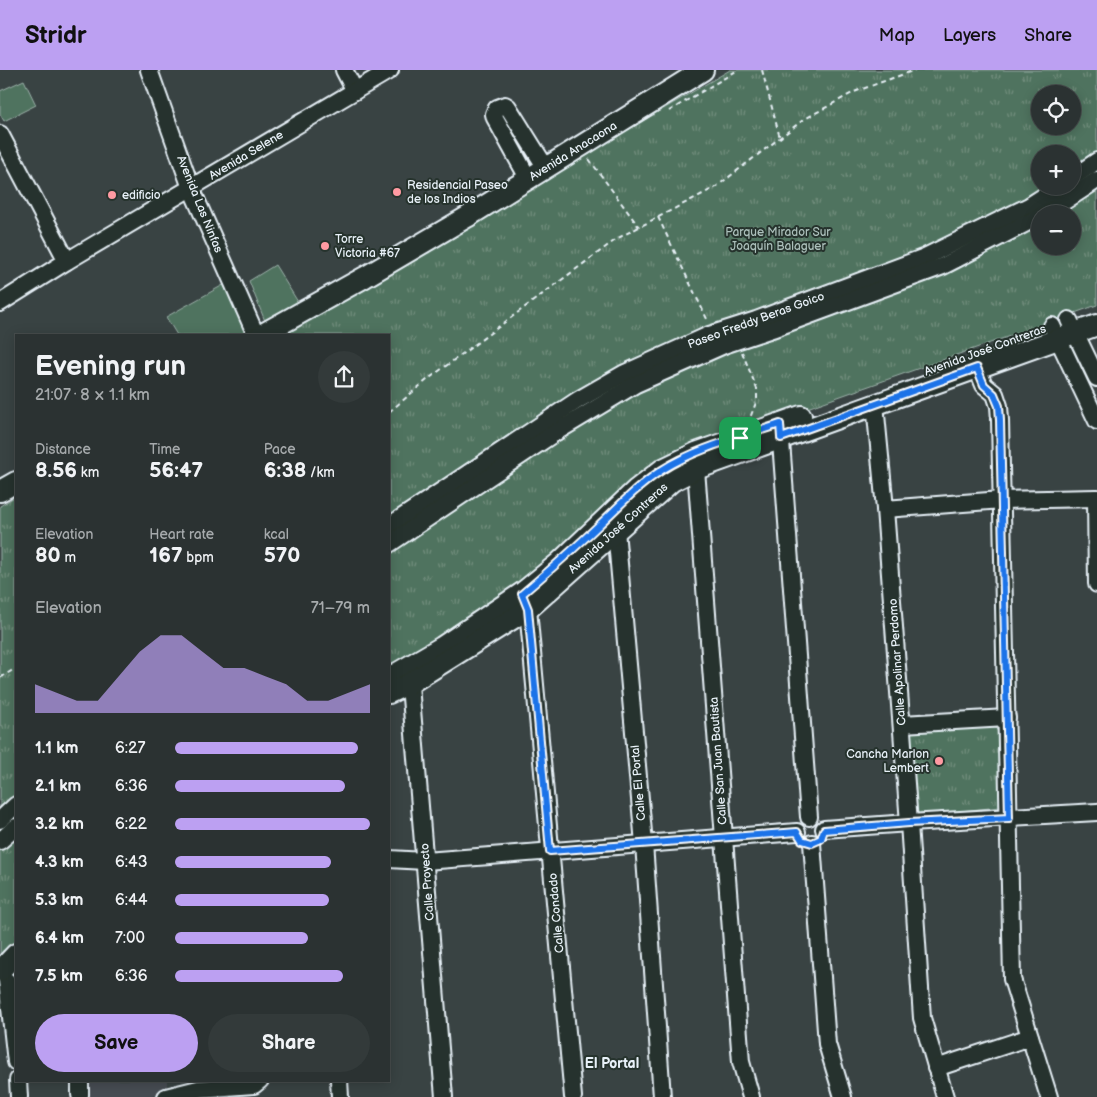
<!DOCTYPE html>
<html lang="en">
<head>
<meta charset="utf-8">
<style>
	:root { --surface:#2b3232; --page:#333a3a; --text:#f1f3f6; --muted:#a6aaac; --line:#474d4d; --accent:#bca0f2 }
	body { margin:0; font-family:"Balsamiq Sans",sans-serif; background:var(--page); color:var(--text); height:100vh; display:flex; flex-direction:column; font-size:19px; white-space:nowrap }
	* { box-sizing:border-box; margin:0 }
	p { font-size:16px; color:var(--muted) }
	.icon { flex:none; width:28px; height:28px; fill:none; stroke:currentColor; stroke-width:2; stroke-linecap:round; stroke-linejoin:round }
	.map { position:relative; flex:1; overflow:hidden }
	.sheet { position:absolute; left:15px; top:264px; width:375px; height:748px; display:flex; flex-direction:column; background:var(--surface); border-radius:0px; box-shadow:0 2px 12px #0003,0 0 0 1px var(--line) }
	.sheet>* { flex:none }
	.fabs { position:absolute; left:1031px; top:15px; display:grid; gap:10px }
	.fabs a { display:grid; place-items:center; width:50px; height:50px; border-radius:50%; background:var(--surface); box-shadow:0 2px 12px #0003,0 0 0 1px var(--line); font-size:25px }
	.pin { position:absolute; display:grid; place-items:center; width:42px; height:42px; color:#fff; margin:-21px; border-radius:10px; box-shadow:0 2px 8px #0006 }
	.round { display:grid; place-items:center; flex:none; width:52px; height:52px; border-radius:26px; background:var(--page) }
	.overview { display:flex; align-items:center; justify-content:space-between; height:85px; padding:0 20px }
	h1 { font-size:28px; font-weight:600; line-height:38px }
	.metrics { display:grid; grid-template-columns:repeat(3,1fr); gap:8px; height:85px; padding:5px 20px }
	.metrics div { display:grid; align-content:center }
	.metrics b { font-size:21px; font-weight:600 }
	.metrics small { font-size:14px; font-weight:400 }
	.metrics p { font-size:14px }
	.chart { height:140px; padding:10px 20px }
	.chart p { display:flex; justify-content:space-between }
	.chart svg { width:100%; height:90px; margin-top:5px; fill:var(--accent); opacity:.7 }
	.action { display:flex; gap:10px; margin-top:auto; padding:10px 20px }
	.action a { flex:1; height:58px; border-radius:30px; background:var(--accent); color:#111; font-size:20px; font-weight:600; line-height:58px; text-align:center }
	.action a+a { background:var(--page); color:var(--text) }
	ul { padding:0 20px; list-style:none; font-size:16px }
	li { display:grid; grid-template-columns:80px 60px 1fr; align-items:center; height:38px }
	li i { height:12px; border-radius:6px; background:var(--accent) }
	header { display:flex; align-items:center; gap:30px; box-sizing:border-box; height:70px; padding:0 25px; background:var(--accent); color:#111 }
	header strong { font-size:24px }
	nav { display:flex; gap:28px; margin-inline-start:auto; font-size:18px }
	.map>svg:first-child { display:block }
</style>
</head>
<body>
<header>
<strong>Stridr</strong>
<nav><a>Map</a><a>Layers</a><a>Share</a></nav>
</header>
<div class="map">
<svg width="1097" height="1027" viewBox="0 0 1097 1027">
	<defs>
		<pattern id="park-tufts" width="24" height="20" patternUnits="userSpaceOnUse" patternTransform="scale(1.25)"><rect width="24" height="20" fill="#50735e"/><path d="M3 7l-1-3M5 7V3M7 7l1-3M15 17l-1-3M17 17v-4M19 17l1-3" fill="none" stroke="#728e7e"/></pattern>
	</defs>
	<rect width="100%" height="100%" fill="#394343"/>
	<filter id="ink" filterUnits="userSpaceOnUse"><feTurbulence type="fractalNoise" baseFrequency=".02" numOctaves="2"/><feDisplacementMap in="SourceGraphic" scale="10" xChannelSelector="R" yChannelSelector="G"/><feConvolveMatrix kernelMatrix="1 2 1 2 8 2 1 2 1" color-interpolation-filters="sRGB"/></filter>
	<g filter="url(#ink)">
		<path fill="#464e52" d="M83,1010h84v7l-16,10h-67z"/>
		<g fill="#50735e" stroke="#9cb2ab">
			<path d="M24,10l12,25 -32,16 -4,-7v-23z"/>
			<path d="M275,195l23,37 -33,19 -16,-40z"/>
			<path d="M225,214l24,51h-72l-11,-18z"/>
		</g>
		<g fill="url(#park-tufts)" stroke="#9cb2ab" fill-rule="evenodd">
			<path d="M730,0h367v235l-411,146 -131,108 -166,113v-337h-106l187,-113zM1040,24h32v32h-32zM1040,84h32v32h-32zM1040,144h32v32h-32z"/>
			<path d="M16,426v451l-16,15v-456z"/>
			<path d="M995,657l3,5 4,70 -2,5 -81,8 -3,-2 -7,-81 3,-2z"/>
		</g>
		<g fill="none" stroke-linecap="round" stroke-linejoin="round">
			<defs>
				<g id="minor">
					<path d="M149,0l42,118 65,147"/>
					<path d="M344,0l11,21"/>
					<path d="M0,64l67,127"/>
					<path d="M528,108l-33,-60 -1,-4 3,-6 8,-3 3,2 38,61"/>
					<path d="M1072,108l25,-17"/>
					<path d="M1045,144l52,-34"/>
					<path d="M0,233l67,-42 323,-191"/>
					<path d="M1069,250l28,58"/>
					<path d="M1052,256l45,95"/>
					<path d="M977,298l7,17 11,9 4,12 1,14 12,559 37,118"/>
					<path d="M875,334l10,105 24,314 13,195 23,79"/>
					<path d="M780,358l29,389"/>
					<path d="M696,387v12l45,593 10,35"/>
					<path d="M1096,428l1,86"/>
					<path d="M885,439l117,-9 95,-2"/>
					<path d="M389,456l189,-126 47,-27 84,-38 47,-15 169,-63 104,-51 31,-20"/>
					<path d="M616,460l28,314 18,253"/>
					<path d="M389,474l164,-110 83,-50 88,-39 48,-16 171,-63 97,-50"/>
					<path d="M525,529l3,10 45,488"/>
					<path d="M409,603l35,424"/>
					<path d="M902,654l105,-6"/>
					<path d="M0,750l16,-15"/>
					<path d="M824,759l85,-6 188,-11"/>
					<path d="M0,771l16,-14"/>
					<path d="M812,773l15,201 16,53"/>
					<path d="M389,789l36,2 372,-29"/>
					<path d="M7,911l9,81"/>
					<path d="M936,998l94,-31"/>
					<path d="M18,1010l1,17"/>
					<path d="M80,1010v15"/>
					<path d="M339,1010l1,17"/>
					<path d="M166,1027l32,-8 56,-4 6,-5"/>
				</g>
				<g id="major">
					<path d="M261,265l104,-58 102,-60 236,-147"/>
					<path d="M0,421l16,-9"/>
					<path d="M389,608l53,-31 80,-54 37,-30 77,-73 27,-21 33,-16 105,-37"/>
					<path d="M389,623l21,-10 118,-74 144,-128 24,-12 401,-144"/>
					<path d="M0,901l16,-17"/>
				</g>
			</defs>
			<use href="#minor" stroke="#e8f1f8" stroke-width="20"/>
			<use href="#major" stroke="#e8f1f8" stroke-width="24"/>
			<g stroke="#e8f1f8" stroke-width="2" stroke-dasharray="5 4" stroke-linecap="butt">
				<path d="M762,0l18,68"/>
				<path d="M669,41l69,-41"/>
				<path d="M589,89l50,68"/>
				<path d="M658,147l50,104"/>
				<path d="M742,282l15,37v11l-7,18"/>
				<path d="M389,342l38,-32 191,-142 98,-51 87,-67 51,-28 61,-22"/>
				<path d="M0,608l16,-10"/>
			</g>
			<use href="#minor" stroke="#26332d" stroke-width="16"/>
			<use href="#major" stroke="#26332d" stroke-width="20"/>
		</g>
	</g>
	<g fill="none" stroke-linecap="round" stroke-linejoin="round" filter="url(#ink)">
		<defs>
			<path id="route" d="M977,298l7,17 10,9 5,12 1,14 9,398 -100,5 -85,7 -3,9 -9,4 -10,-3 -5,-8 -247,19 -22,-242 -6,-15c27,-23 52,-45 77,-69 20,-19 40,-40 63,-55 34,-22 80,-33 118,-46l1,14z"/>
		</defs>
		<use href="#route" stroke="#fff" stroke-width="10"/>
		<use href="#route" stroke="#1a73e8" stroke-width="6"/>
	</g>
	<g fill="#ff9aa2" stroke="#26332d" stroke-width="2">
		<circle cx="397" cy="122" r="5"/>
		<circle cx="112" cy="125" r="5"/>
		<circle cx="325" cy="176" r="5"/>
		<circle cx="939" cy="691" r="5"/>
	</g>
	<g text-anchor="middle" stroke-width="4" stroke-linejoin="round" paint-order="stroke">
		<g font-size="12" fill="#e8f1f8" stroke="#26332d">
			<text transform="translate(573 81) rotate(-32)" y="4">Avenida Anacaona</text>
			<text transform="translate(246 85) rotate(-31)" y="4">Avenida Selene</text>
			<text transform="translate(200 134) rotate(68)" y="4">Avenida Las Ninfas</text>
			<text transform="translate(756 250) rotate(-20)" y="4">Paseo Freddy Beras Goico</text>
			<text transform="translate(985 280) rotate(-20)" y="4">Avenida José Contreras</text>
			<text transform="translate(618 458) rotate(-42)" y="4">Avenida José Contreras</text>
			<text transform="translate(897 592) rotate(-94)" y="4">Calle Apolinar Perdomo</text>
			<text transform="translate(718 691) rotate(-94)" y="4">Calle San Juan Bautista</text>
			<text transform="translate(638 713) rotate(-95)" y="4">Calle El Portal</text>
			<text transform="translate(427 812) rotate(-94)" y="4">Calle Proyecto</text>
			<text transform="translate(556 843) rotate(-95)" y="4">Calle Condado</text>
		</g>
		<g font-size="12" fill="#e8f1f8" stroke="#26332d" text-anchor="start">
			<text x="407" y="119">Residencial Paseo<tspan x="407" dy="14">de los Indios</tspan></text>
			<text x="122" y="129">edificio</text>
			<text x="335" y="173">Torre<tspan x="335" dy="14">Victoria #67</tspan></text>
			<text x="929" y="688" text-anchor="end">Cancha Marlon<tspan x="929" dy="14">Lembert</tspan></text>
		</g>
		<g font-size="12" fill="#abbfba" stroke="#26332d">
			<text x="778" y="166">Parque Mirador Sur<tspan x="778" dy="14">Joaquín Balaguer</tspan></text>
		</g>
		<g font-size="14" font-weight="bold" fill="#e8f1f8" stroke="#26332d">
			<text x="612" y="998">El Portal</text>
		</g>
	</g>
</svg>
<div class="fabs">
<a><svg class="icon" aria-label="locate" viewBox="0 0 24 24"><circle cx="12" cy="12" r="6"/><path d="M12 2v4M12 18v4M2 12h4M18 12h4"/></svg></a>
<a>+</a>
<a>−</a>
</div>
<div class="pin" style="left:740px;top:368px;background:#1e9e55"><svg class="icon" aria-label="arrive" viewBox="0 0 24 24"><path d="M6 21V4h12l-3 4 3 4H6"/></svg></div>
<section class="sheet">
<div class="overview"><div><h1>Evening run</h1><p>21:07 · 8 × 1.1 km</p></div><a class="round"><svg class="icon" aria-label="share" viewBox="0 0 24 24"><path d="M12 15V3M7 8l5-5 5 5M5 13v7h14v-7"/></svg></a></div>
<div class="metrics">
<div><p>Distance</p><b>8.56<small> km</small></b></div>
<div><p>Time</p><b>56:47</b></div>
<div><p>Pace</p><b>6:38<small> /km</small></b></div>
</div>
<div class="metrics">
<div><p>Elevation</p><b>80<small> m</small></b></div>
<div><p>Heart rate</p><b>167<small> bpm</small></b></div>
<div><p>kcal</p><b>570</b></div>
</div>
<div class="chart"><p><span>Elevation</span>71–79 m</p>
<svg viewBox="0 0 160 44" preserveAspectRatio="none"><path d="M0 44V30L10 34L20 38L30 38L40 26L50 14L60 6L70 6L80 14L90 22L100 22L110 26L120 30L130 38L140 38L150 34L160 30V44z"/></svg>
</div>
<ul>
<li><b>1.1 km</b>6:27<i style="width:94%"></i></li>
<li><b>2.1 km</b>6:36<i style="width:87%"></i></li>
<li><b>3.2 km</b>6:22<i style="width:100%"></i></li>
<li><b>4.3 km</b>6:43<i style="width:80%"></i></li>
<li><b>5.3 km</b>6:44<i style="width:79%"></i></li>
<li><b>6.4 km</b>7:00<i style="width:68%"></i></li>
<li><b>7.5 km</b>6:36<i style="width:86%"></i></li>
</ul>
<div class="action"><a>Save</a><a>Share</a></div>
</section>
</div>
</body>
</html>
